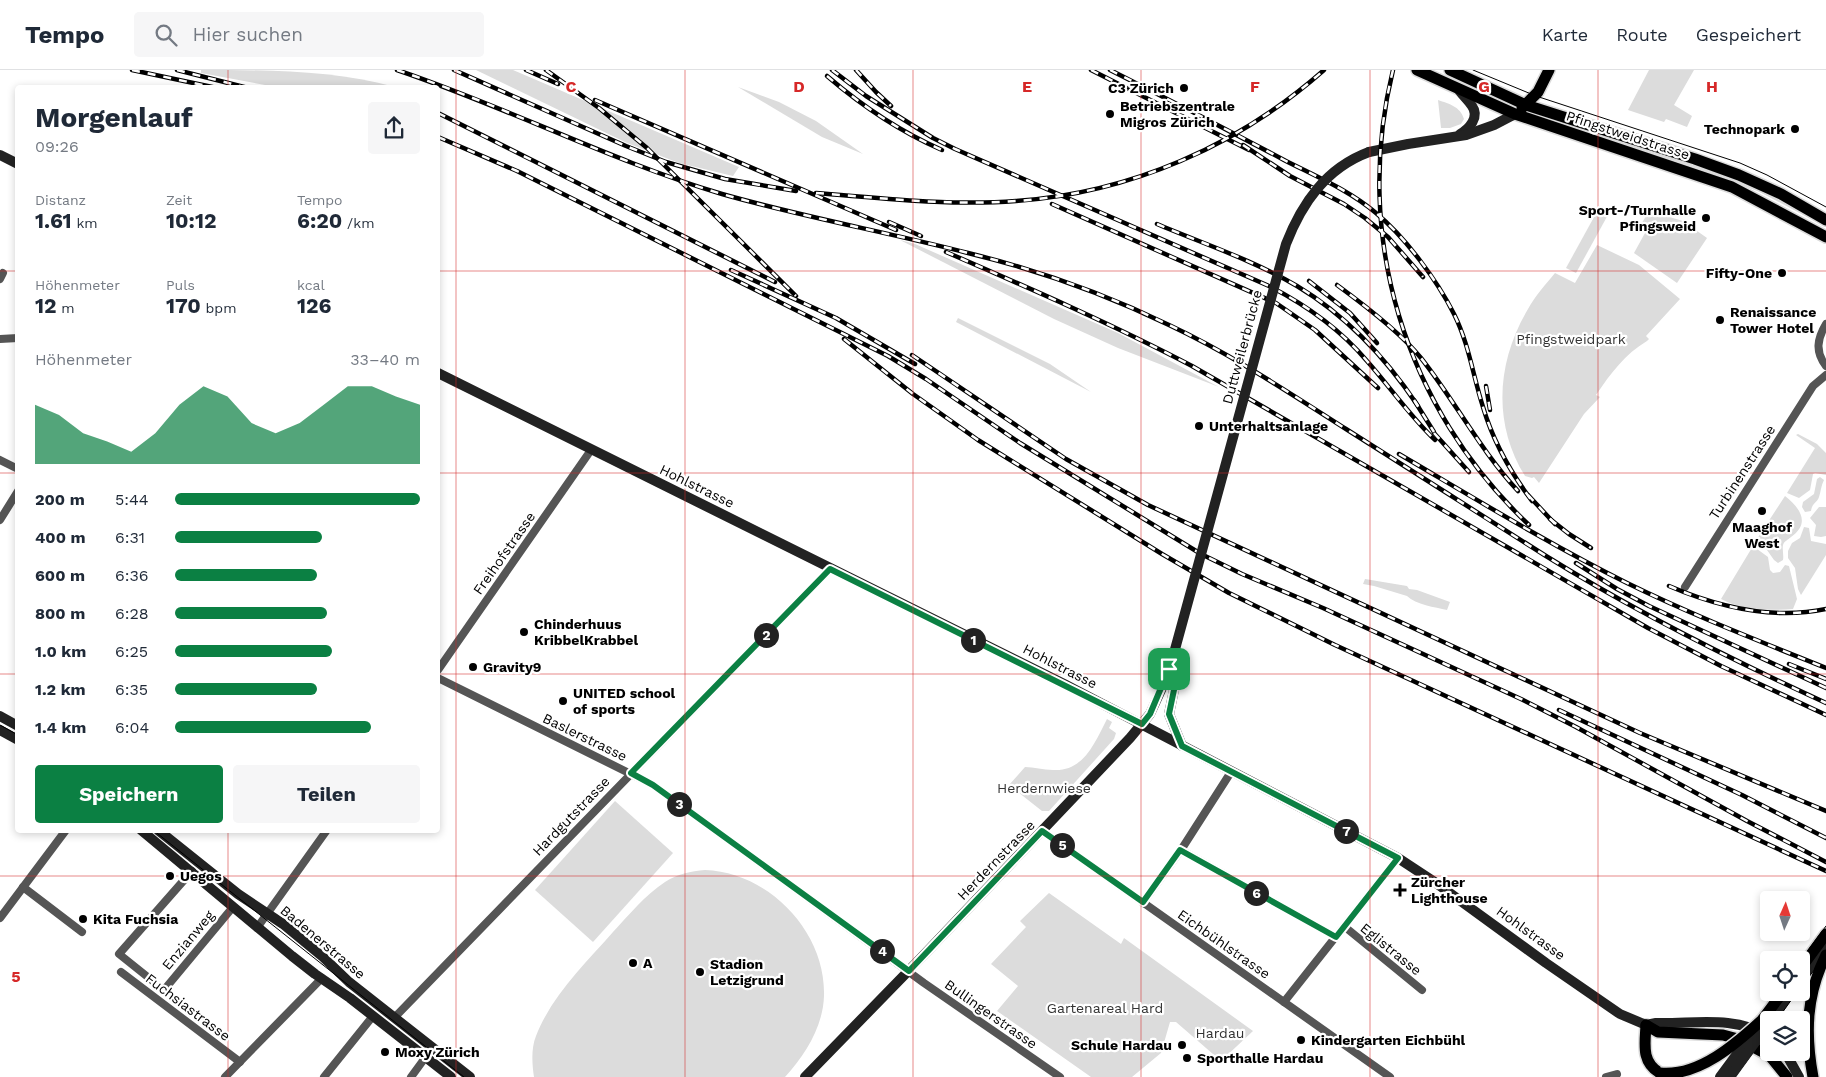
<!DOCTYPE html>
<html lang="de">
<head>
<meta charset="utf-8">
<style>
	:root { --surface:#fff; --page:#f6f6f7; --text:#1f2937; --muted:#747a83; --line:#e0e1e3; --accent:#0b8043 }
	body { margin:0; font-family:"Work Sans",sans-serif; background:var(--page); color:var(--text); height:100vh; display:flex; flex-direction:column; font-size:19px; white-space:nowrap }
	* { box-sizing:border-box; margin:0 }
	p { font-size:16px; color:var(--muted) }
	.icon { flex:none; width:28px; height:28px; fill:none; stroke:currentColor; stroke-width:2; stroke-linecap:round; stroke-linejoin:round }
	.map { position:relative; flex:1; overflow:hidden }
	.panel { position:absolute; left:15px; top:15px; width:425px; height:748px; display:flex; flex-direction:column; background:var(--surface); border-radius:5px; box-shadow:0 2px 8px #0003 }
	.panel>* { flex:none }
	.needle { width:32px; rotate:3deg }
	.tools { position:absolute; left:1760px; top:821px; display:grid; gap:10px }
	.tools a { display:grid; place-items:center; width:50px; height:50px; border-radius:5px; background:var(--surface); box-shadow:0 2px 8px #0003; font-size:25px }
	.pin { position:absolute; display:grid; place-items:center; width:42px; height:42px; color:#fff; margin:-21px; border-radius:10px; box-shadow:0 2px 8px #0006 }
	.km { position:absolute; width:25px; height:25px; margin:-12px; border-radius:50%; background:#222; color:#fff; font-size:14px; line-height:25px; text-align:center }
	.round { display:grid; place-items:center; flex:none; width:52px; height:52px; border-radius:5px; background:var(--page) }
	.head { display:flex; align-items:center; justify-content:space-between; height:85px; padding:0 20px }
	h1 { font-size:28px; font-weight:700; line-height:38px }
	.stats { display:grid; grid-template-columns:repeat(3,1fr); gap:8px; height:85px; padding:5px 20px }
	.stats div { display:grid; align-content:center }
	.stats b { font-size:21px; font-weight:700 }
	.stats small { font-size:14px; font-weight:400 }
	.stats p { font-size:14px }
	.chart { height:140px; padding:10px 20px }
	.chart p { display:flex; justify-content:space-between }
	.chart svg { width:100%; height:90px; margin-top:5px; fill:var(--accent); opacity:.7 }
	.primary-button { display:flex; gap:10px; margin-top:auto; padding:10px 20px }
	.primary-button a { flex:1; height:58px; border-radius:5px; background:var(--accent); color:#fff; font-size:20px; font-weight:700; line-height:58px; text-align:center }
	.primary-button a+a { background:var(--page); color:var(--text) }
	ul { padding:0 20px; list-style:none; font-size:16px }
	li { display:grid; grid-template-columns:80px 60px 1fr; align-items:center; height:38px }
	li i { height:12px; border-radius:6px; background:var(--accent) }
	header { display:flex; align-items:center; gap:30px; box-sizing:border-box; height:70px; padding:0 25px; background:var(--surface); border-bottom:1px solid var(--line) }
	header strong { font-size:24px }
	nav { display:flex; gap:28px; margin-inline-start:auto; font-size:18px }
	.search { width:350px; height:45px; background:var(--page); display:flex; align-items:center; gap:12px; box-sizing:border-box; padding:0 18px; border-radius:5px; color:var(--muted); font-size:19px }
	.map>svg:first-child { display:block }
</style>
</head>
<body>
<header>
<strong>Tempo</strong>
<div class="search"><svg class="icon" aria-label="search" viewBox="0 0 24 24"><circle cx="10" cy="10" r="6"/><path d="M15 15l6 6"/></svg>Hier suchen</div>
<nav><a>Karte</a><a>Route</a><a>Gespeichert</a></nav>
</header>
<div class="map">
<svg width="1826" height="1007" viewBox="0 0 1826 1007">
	<rect width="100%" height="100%" fill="#fff"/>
	<g fill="#dcdcdc">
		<path d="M201,0c64,0 133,0 194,17h-119l-75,-14z"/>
		<path d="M476,0h37l226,97 -6,9 -54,-13 -52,-20z"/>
		<path d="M1649,0h45l-20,35 18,11 -5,11 -21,-8 -2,3 -36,-12z"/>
		<path d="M738,17l41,15 37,19 47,33 -41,-17z"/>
		<path d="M1438,30c11,4 22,6 26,19l-3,5 -11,4h-9z"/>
		<path d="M1565,52l155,51 61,25 45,26v3l-68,-36 -94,-33 -100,-33z"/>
		<path d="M1599,138l10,5 -33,60 -10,-5z"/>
		<path d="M1649,141l34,10 24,17 -30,45 -43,-30 11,-20 -6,-5z"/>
		<path d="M900,170l15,4 203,89 101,54 -101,-39 -64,-29z"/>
		<path d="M1597,175l42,20 41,34 -34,37 3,3 -2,2c-22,13 -36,32 -51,54l4,2 -16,17 -45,69 -5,-6 -2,1 -7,-2c-33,-53 -28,-115 3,-167 7,-13 18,-25 27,-36l20,10z"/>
		<path d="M958,248l92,46 41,28 -135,-70z"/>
		<path d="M1798,364l19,10 9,9v22l-11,-2 -2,1 -3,16 -11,8 -12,-5 28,-45 -19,-13z"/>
		<path d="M1820,407l4,3c-3,6 -3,11 -5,17 -2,6 -7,6 -8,14l-6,1 -3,-5 1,-5 11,-8 3,-15z"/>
		<path d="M1785,426c15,12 26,27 6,41 -3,3 -7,4 -8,8 -1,5 1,10 0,15l-5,3 -4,-3 -7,-10 -12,-8z"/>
		<path d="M1819,437h7v29l-5,1 -7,-1 2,-11 -6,-7z"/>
		<path d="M1804,457l5,1 2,13 15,3v11l-25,40 -3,-6 -3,-21 -7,-10v-7l4,-8 8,-5z"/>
		<path d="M1753,476l15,11 2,13 3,3 7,-1 5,-7 4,1 8,33 -4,10c-22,2 -52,1 -72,-10z"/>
		<path d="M1365,509l42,7 2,3 8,1 33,12 -3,8c-12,-3 -31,-5 -40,-14l-33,-10 -11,-2z"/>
		<path d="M1107,649l5,3 -3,6 7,5 -2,6 -65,72h-7l-33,-26 16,-18c9,0 18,3 28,3 31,2 42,-28 54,-51z"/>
		<path d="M615,731l58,52 -80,89 -58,-52z"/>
		<path d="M705,800c63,2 121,61 119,126 -1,31 -19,59 -39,81h-251c-2,-13 -3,-29 2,-41 16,-41 49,-72 77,-104 16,-17 32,-37 52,-50 12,-8 26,-11 40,-12z"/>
		<path d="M1049,823l72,51 3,-6 129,93 -32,30 -45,-39h-6l-9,31 -29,24h-41l-94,-66 21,-25 -27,-22 35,-37 -6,-6z"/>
	</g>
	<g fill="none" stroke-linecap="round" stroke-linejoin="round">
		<defs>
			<g id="primary">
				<path d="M1417,0l98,44 217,73 94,50"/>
				<path d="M1450,0l76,35 169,54 44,16 42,19 45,26"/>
				<path d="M1522,38l16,-16 11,-22"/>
				<path d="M1801,898l25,-34"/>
				<path d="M1762,950l21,-28"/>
				<path d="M1646,955l12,7 65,3 15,4 32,17 17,21"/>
				<path d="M1646,955c-1,19 -5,37 14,48"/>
				<path d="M1813,1007c-8,-43 -7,-82 13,-122"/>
			</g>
		</defs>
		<use href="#primary" stroke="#dbdbdb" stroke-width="14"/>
		<g stroke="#555" stroke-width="8">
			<path d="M0,209l3,-6"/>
			<path d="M1826,254c-9,15 -11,28 0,42"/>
			<path d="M0,269l18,-1"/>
			<path d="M0,390l18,9"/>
			<path d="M0,450l18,-29"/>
			<path d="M1685,517l128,-201 13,-11"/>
			<path d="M438,600l153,-220"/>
			<path d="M438,608l215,107 271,198 136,94"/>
			<path d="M1042,761l348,246"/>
			<path d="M1181,780l155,87"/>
			<path d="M192,801l-73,83 45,36 69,-83"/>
			<path d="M23,817l59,45"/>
			<path d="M1143,833l38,-53 50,-78"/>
			<path d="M0,848l66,-88"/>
			<path d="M1345,857l77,63"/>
			<path d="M257,858l70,-98"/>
			<path d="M121,902l119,90"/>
			<path d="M1284,932l114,-144"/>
			<path d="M394,948l436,-449"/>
			<path d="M225,1007l97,-99"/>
			<path d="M324,1007l49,-61"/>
			<path d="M411,1007l11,-15 3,-6"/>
			<path d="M1606,1007l11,-3"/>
		</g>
		<g stroke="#222" stroke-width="10">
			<path d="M1459,20c4,6 9,10 13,16 8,11 -3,23 -12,28"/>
			<path d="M1369,82l39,-8 58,-9 28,-10 21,-11"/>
			<path d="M0,85l18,9"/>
			<path d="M438,303l628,312 332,173 38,25 110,80 74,51 26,11 10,-2c39,1 77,-8 113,13"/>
			<path d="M1169,599l6,16 -6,29 13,32"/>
			<path d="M0,646l18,10"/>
			<path d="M0,660l18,10"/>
			<path d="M141,760l151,126 23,18 35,24 101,79"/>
			<path d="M158,760l80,64 45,30 40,33 26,25 121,95"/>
			<path d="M1801,909l25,-32"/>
			<path d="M1771,950l20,-28"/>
			<path d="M1785,982l14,25"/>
			<path d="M805,1007l115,-118 210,-221 20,-24 11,-24 10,-26"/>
		</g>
		<use href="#primary" stroke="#000" stroke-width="11"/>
		<g stroke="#000" stroke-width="1">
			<path d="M1473,0l63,26 204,67 27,12 59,32"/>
			<path d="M0,655l18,10"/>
			<path d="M153,760l311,247"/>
			<path d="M1801,890l25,-34"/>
			<path d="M1801,917l25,-32"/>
			<path d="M1777,950l20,-28"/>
			<path d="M1718,1007l59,-85"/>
			<path d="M1735,1007l34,-46"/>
		</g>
		<defs>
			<g id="rail">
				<path d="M132,0l85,18"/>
				<path d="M177,0l71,18"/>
				<path d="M397,0c110,37 214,91 325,124 81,23 165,38 246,59 70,17 137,41 201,72 62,29 119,67 177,104 67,42 133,85 200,127 90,56 184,103 280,147"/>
				<path d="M454,0l172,76 40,16 59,17 71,12"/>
				<path d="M526,0l32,14"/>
				<path d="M546,0l53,38 48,40 149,148"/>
				<path d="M832,0l34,26 67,42 22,11 314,137c37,19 71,43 98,75 23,26 43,55 68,79"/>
				<path d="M856,0l20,22 15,14"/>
				<path d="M1091,0l158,80"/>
				<path d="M1110,0c58,29 116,59 174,90 31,16 65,30 92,53 29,24 61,67 78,101 15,30 19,62 29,93 10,34 28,66 49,94"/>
				<path d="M1393,0c-41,167 12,338 136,455"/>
				<path d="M827,6c35,30 74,56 115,74"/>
				<path d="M595,30l301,130"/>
				<path d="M438,43l337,169"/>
				<path d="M438,67l79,34 371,185 38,23 94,64 181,111 41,20 81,34 198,91 55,28 171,94 79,41"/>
				<path d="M1243,75l47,31 54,28 21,14 23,19 35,40"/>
				<path d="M816,123c66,5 134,13 200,8 114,-8 222,-55 308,-131"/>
				<path d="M1052,134l224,99 39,27 63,58"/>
				<path d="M889,152l32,14"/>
				<path d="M1157,154c47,20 96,36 140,62 50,30 89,72 121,120"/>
				<path d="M946,182c83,36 166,72 246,114l456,262 73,38 105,49"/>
				<path d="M731,200l105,48 79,46"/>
				<path d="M1309,211l41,32 27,30"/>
				<path d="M1337,215c26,19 64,48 84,73 34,43 59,92 97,133"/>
				<path d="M844,269l69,55 65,46 184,114 67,39 106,52 491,226"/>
				<path d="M912,285l154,104 82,46 492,228 186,78"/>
				<path d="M1486,316l4,24"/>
				<path d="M1414,330l20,32"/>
				<path d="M1434,363l35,39"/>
				<path d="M1399,384c75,44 150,90 228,129 65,32 132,58 199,85"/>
				<path d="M1528,425l27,29"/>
				<path d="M1550,449l19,15 22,14"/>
				<path d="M1576,493l41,26 32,17 177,82"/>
				<path d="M1669,516c49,21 104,34 157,23"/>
				<path d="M1789,594l37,15"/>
				<path d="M1559,640l183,85 84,43"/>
			</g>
		</defs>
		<use href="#rail" stroke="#000" stroke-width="4.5"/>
		<use href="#rail" stroke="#fff" stroke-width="2.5" stroke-dasharray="8" stroke-linecap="butt"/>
		<defs>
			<path id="primary-bridge" d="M1660,1003c39,4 77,-30 102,-53"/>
		</defs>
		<use href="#primary-bridge" stroke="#dbdbdb" stroke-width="14" stroke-linecap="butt"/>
		<g stroke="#222" stroke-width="10">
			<path d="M1171,594l115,-420c16,-41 40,-76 83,-92"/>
			<path d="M1720,1007l34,-46"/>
			<path d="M1730,1007l39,-54"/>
		</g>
		<use href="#primary-bridge" stroke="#000" stroke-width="11"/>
	</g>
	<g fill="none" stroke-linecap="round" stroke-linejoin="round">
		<defs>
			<path id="route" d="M830,499l312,155 8,-10 19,-45 6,16 -6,29 13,32 216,112 -62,79 -156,-87 -37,52 -101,-71 -133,140 -256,-186 -22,-12z"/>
		</defs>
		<use href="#route" stroke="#fff" stroke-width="10"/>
		<use href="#route" stroke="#0b8043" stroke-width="6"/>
	</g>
	<path fill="none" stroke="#d62828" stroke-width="1" stroke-opacity="0.55" d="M228,0v18M456,0v1007M685,0v1007M913,0v1007M1141,0v1007M1370,0v1007M1598,0v1007M0,201h18M438,201h1388M0,403h18M438,403h1388M0,604h18M438,604h1388M228,760v247M0,806h1826"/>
	<g fill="#000" stroke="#fff" stroke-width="2">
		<circle cx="1184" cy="18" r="5"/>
		<circle cx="1110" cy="44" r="5"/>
		<circle cx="1795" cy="59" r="5"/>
		<circle cx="1706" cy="148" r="5"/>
		<circle cx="1782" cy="203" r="5"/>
		<circle cx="1720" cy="250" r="5"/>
		<circle cx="1199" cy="356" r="5"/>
		<circle cx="1762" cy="441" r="5"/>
		<circle cx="524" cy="562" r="5"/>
		<circle cx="473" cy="597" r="5"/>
		<circle cx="563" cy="631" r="5"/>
		<circle cx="170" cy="806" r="5"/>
		<path d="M1397.5 812.5h5v5h5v5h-5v5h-5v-5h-5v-5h5z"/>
		<circle cx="83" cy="849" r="5"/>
		<circle cx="633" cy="893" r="5"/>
		<circle cx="700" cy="902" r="5"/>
		<circle cx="1301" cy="970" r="5"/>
		<circle cx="1182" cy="975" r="5"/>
		<circle cx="385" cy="982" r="5"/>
		<circle cx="1187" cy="988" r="5"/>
	</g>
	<g text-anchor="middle" stroke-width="4.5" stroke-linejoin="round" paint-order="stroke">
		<g font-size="14" font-weight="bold" fill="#000" stroke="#fff" text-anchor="start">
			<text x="1174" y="23" text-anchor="end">C3 Zürich</text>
			<text x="1120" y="41">Betriebszentrale<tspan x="1120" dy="16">Migros Zürich</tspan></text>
			<text x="1785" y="64" text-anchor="end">Technopark</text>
			<text x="1696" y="145" text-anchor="end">Sport-/Turnhalle<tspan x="1696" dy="16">Pfingsweid</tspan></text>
			<text x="1772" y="208" text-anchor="end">Fifty-One</text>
			<text x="1730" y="247">Renaissance<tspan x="1730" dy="16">Tower Hotel</tspan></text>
			<text x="1209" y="361">Unterhaltsanlage</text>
			<text x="1762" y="462" text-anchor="middle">Maaghof<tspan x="1762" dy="16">West</tspan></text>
			<text x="534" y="559">Chinderhuus<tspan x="534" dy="16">KribbelKrabbel</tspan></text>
			<text x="483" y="602">Gravity9</text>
			<text x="573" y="628">UNITED school<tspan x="573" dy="16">of sports</tspan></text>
			<text x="180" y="811">Uegos</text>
			<text x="1411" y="817">Zürcher<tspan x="1411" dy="16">Lighthouse</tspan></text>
			<text x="93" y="854">Kita Fuchsia</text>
			<text x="643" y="898">A</text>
			<text x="710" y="899">Stadion<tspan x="710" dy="16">Letzigrund</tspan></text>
			<text x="1311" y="975">Kindergarten Eichbühl</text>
			<text x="1172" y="980" text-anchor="end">Schule Hardau</text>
			<text x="395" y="987">Moxy Zürich</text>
			<text x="1197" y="993">Sporthalle Hardau</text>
		</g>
		<g font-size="14" fill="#000" stroke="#fff">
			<text transform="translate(1628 65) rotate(18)" y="5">Pfingstweidstrasse</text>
			<text transform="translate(1242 277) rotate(-75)" y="5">Duttweilerbrücke</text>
			<text transform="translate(1742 402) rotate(-57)" y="5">Turbinenstrasse</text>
			<text transform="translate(697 416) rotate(26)" y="5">Hohlstrasse</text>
			<text transform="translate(504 483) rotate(-55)" y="5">Freihofstrasse</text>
			<text transform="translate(1060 596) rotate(27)" y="5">Hohlstrasse</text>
			<text transform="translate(585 667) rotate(26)" y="5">Baslerstrasse</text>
			<text transform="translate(571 746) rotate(-46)" y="5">Hardgutstrasse</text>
			<text transform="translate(996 790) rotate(-46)" y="5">Herdernstrasse</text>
			<text transform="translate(1531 863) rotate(36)" y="5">Hohlstrasse</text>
			<text transform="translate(188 870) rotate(-50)" y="5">Enzianweg</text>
			<text transform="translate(323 872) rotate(40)" y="5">Badenerstrasse</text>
			<text transform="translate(1224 874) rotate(35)" y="5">Eichbühlstrasse</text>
			<text transform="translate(1391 879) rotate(39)" y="5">Eglistrasse</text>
			<text transform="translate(188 937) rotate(37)" y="5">Fuchsiastrasse</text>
			<text transform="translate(991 944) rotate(35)" y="5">Bullingerstrasse</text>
		</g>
		<g font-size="14" fill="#333" stroke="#fff">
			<text x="1571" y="274">Pfingstweidpark</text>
			<text x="1044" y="723">Herdernwiese</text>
			<text x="1105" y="943">Gartenareal Hard</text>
			<text x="1220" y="968">Hardau</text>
		</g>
	</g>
	<g font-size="16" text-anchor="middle" font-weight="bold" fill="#d62828" stroke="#fff" stroke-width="4.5" stroke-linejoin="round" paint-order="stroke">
		<text x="571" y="22">C</text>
		<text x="799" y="22">D</text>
		<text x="1027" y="22">E</text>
		<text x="1255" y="22">F</text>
		<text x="1484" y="22">G</text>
		<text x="1712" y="22">H</text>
		<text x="16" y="912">5</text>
	</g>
</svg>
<div class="tools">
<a><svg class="needle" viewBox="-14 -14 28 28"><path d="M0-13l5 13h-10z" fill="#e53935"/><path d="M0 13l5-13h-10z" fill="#747a83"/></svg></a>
<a><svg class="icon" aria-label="locate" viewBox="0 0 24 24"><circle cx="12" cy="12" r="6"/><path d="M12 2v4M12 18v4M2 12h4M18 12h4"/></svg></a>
<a><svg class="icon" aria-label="layers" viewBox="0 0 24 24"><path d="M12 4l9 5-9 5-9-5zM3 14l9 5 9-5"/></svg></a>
</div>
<div class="pin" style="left:1169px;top:599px;background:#1e9e55"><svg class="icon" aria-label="arrive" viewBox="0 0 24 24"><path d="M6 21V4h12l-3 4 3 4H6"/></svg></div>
<b class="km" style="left:973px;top:570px">1</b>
<b class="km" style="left:766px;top:565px">2</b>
<b class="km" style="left:679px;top:734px">3</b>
<b class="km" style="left:882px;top:881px">4</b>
<b class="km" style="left:1062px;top:775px">5</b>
<b class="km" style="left:1256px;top:823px">6</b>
<b class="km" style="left:1346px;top:761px">7</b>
<section class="panel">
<div class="head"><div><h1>Morgenlauf</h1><p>09:26</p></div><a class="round"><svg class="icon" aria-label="share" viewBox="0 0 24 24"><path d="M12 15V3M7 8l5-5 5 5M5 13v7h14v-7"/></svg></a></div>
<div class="stats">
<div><p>Distanz</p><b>1.61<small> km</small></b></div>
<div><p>Zeit</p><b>10:12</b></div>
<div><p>Tempo</p><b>6:20<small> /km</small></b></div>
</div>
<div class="stats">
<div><p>Höhenmeter</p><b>12<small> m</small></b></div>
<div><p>Puls</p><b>170<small> bpm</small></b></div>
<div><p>kcal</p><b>126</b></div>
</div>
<div class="chart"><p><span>Höhenmeter</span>33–40 m</p>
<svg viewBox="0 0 160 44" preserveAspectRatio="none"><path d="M0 44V15L10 20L20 29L30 33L40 38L50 29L60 15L70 6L80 11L90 24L100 29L110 24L120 15L130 6L140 6L150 11L160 15V44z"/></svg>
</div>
<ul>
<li><b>200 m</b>5:44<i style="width:100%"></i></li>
<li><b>400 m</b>6:31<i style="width:60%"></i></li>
<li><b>600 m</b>6:36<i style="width:58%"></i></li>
<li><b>800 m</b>6:28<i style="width:62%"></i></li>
<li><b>1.0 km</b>6:25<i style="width:64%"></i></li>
<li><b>1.2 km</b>6:35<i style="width:58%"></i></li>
<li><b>1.4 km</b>6:04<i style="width:80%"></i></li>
</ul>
<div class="primary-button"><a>Speichern</a><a>Teilen</a></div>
</section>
</div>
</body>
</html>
